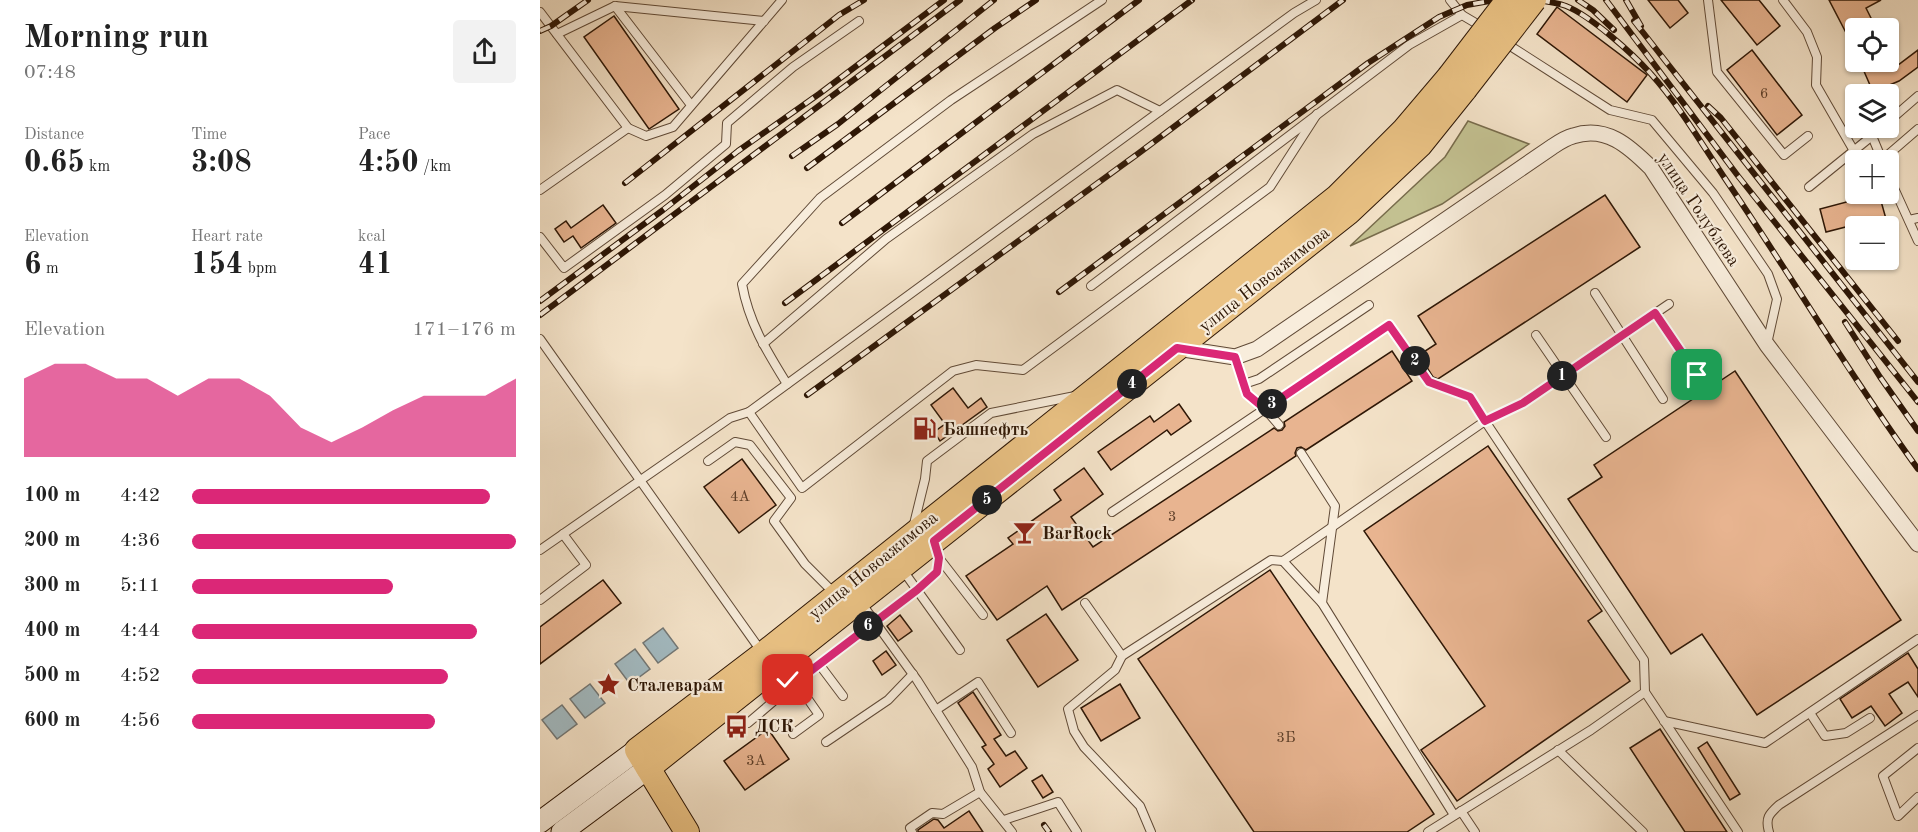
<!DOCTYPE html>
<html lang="en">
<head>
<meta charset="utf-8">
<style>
	:root { --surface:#fff; --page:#f2f2f2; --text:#222; --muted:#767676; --accent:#db2777 }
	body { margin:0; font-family:"Old Standard TT",serif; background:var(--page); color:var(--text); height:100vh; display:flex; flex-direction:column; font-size:22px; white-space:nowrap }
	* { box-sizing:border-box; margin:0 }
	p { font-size:20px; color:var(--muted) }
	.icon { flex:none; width:33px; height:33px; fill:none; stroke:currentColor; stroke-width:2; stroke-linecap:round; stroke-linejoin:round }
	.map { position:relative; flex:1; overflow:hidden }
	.drawer { display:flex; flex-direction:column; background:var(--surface); width:540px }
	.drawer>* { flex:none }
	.buttons { position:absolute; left:1305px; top:18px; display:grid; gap:12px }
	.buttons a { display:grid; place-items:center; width:54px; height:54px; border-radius:6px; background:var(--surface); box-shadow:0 2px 4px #0004; font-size:30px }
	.pin { position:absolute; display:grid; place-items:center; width:51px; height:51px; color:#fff; margin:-26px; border-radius:12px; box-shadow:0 3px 9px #0006 }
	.km { position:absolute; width:30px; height:30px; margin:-15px; border-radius:50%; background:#222; color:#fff; font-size:16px; line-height:30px; text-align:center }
	.round { display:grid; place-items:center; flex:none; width:63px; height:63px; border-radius:6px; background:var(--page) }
	.head { display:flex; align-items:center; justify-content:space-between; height:102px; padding:0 24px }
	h1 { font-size:33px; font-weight:700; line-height:45px }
	.figures { display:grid; grid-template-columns:repeat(3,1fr); gap:9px; height:102px; padding:6px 24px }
	.figures div { display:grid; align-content:center }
	.figures b { font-size:30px; font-weight:700 }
	.figures small { font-size:16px; font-weight:400 }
	.figures p { font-size:16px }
	.chart { height:168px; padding:12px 24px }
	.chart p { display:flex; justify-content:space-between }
	.chart svg { width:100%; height:108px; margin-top:6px; fill:var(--accent); opacity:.7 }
	ul { padding:0 24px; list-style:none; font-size:20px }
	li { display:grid; grid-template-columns:96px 72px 1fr; align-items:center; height:45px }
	li i { height:15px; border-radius:8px; background:var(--accent) }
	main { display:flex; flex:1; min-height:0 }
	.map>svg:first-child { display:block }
</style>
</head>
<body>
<main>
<section class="drawer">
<div class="head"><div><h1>Morning run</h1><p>07:48</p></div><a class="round"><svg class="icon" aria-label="share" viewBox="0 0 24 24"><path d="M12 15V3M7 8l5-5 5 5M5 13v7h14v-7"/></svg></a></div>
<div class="figures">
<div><p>Distance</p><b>0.65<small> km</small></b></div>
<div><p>Time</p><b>3:08</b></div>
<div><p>Pace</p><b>4:50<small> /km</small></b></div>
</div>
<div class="figures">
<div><p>Elevation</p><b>6<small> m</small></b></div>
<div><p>Heart rate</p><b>154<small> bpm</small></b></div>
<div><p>kcal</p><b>41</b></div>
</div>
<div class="chart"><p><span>Elevation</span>171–176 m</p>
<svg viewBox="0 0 160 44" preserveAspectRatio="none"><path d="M0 44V12L10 6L20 6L30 12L40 12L50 19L60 12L70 12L80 19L90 32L100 38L110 32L120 25L130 19L140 19L150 19L160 12V44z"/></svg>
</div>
<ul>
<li><b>100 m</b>4:42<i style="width:92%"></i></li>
<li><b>200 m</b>4:36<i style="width:100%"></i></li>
<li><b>300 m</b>5:11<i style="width:62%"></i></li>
<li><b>400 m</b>4:44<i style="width:88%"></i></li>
<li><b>500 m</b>4:52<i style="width:79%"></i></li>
<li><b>600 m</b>4:56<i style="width:75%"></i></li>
</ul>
</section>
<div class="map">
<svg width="1378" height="832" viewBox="0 0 1378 832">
	<rect width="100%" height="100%" fill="#f4e3c9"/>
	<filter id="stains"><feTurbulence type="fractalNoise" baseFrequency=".00333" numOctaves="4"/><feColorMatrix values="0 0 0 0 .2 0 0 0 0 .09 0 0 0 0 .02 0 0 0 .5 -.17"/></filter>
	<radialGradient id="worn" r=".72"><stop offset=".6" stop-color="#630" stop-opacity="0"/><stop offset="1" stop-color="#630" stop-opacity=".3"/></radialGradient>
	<path fill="#c3c191" stroke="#786c4c" stroke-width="1.5" d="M928,121l61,23 -87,60 -92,42 95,-89z"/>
	<g fill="#a3bbc2" stroke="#747977" stroke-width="1.5">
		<path d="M123,628l15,20 -20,15 -15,-20z"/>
		<path d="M95,649l15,20 -20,15 -15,-20z"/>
		<path d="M50,684l15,19 -20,15 -15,-19z"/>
		<path d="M22,705l15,19 -20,15 -15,-19z"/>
	</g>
	<g fill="#e8b490" stroke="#2e1706" stroke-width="1.5">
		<path d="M1108,0h30l10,13 -18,15z"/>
		<path d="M1181,0h38l21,26 -23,19z"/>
		<path d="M1289,0h52l-15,8 10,20h-20v24z"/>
		<path d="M1017,7l90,68 -20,27 -90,-68z"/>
		<path d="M74,16l65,93 -30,20 -65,-92z"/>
		<path d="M1212,50l50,65 -25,20 -50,-65z"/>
		<path d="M1378,50v17l-19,14 -26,11 -13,-30h31l3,6z"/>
		<path d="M1317,194h22l9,32h-14l-1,-6 -47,12 -6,-23 38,-10z"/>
		<path d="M1065,195l35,52 -202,132 -5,-2 -14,-22 17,-11 -18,-28z"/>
		<path d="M63,205l13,18 -35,25 -8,-12 -9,6 -9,-13 11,-8 5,7z"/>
		<path d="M852,351l20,30 -106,69 -5,-3 -4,1 -2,5 1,3 -234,154 -15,-24 -50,34 -31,-44 47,-32 -5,-6 53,-38 -7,-10 30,-22 19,26 -32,23 22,30 181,-119 4,3 4,-1 3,-4 -1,-4z"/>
		<path d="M1195,371l166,249 -144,95 -55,-81 -31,20 -103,-155 34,-22 -8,-12z"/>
		<path d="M413,388l15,20 13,-10 6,9 -47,34 -6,-9 11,-8 -14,-19z"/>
		<path d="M639,404l12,17 -20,14 -4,-5 -56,40 -13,-18 52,-36 4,6z"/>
		<path d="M948,446l114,165 -14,10 42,60 -173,120 -36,-51 64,-44 -121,-175z"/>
		<path d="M202,459l34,46 -37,28 -35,-46z"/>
		<path d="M730,570l164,244 -27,18h-153l-116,-173z"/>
		<path d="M63,580l18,23 -81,61v-37z"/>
		<path d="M506,614l32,46 -40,27 -31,-47z"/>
		<path d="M360,615l12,16 -14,10 -11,-15z"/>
		<path d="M346,651l10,14 -14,10 -9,-14z"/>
		<path d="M1368,653l10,16v28l-10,-15 -19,12 13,19 -17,13 -14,-20 -19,12 -12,-19z"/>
		<path d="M580,684l20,34 -39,23 -20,-33z"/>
		<path d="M433,692l28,43 -7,4 12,17 9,-5 12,17 -27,19 -12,-18 6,-5 -12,-17 4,-2 -28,-42z"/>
		<path d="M228,729l21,30 -44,31 -21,-29z"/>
		<path d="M1120,729l67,103h-42l-55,-84z"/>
		<path d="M1167,742l33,52 -10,6 -32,-52z"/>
		<path d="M502,775l11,17 -10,6 -11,-17z"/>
		<path d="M429,811l14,21h-65v-2l16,-11 4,1 6,8z"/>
	</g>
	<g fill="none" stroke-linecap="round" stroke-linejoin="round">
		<defs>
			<g id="lane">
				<path d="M910,0l12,15"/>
				<path d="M1168,0l9,72 67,83 24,-19"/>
				<path d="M1243,0l24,32 10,25 -1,28 38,66"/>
				<path d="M75,6l76,99"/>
				<path d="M0,12l88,116 18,8 27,-9 109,-127"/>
				<path d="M17,34l58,-28 149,15"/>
				<path d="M964,42l106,68 42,10 61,73 55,81 9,25 -10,45"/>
				<path d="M1348,122l30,-26"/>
				<path d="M1342,128l-10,8 10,24"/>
				<path d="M1342,160l36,-31"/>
				<path d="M1348,175l30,66"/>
				<path d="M1269,187l63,-51"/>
				<path d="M0,190l88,-62"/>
				<path d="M1369,220l9,-2"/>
				<path d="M0,237l24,31 101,-73 61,-51 1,-21 66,-56 66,-46"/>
				<path d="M551,286l318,-241 53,-30 22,13"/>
				<path d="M1055,293l68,106"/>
				<path d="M1115,313l42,62"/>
				<path d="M996,335l70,102"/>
				<path d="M0,339l221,312"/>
				<path d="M223,344l123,-105 147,-105 84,-44 43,21"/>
				<path d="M695,357l12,37 18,15 14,16"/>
				<path d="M247,384c-21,-34 -38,-61 -45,-100l78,-86 131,-98 151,-100"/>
				<path d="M704,384l15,-5 110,-74"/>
				<path d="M209,412l545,-399 22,-13"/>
				<path d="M761,453l34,53 -13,97 132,212"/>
				<path d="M168,461l27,-19 15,3 41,53 -17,23 31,43 30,30"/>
				<path d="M572,512l277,-187 40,57 40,15 16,24 38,-18 146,-99"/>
				<path d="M374,524l11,-45 2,-18 64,-48 84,-17"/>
				<path d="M0,550l190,-132 19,-6 53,76 151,-117 23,-6 47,5 247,-183 47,-73"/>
				<path d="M399,558l44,57"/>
				<path d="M743,561l39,42"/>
				<path d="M362,569l58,81"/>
				<path d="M0,600l46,-35 -23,-31"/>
				<path d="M545,603l37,53 -7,14 -47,39 6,22 10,16 56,59 11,26"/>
				<path d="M322,604l55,76 55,87 8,25 32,40"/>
				<path d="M582,656l149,-96 12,1 202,-140 159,239 1,32 -54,38 -163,102"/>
				<path d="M279,664l24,32"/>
				<path d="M233,672l22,11 122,-93 20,-18 2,-14 -4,-14"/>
				<path d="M1105,692l93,140"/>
				<path d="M396,710l42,-28 33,51"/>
				<path d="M1270,713l15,23 21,-3 24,-15"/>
				<path d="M1124,721l101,22 153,-104"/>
				<path d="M208,723l47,-40"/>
				<path d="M253,734l26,-19 -23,-33"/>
				<path d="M286,742l62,-42 25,-26"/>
				<path d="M1378,748l-35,28 15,40 20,-19"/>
				<path d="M1018,750l85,82"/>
				<path d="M921,811l14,21"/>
				<path d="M464,820l54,-18 19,30"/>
				<path d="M372,832l-2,-4 22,-15 11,1 37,-22"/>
				<path d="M1229,832c-4,-14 0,-18 10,-27l139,-90"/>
			</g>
			<path id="street" d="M637,348l58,9 22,-8 295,-202c6,-4 13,-9 21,-11 33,-11 56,10 78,32l116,177 151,199"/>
			<g id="secondary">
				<path d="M0,822l97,-72"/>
				<path d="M22,832l86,-64"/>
			</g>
			<g id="primary">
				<path d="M108,768l701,-556 71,-67 45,-56"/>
				<path d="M147,832l-50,-82 126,-96 574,-457 67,-67 45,-53"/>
			</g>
		</defs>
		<use href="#lane" stroke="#604a37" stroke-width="10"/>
		<use href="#street" stroke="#604a37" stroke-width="17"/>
		<use href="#secondary" stroke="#2e1706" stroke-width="23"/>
		<use href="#primary" stroke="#2e1706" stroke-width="26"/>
		<use href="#lane" stroke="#f8eddc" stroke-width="8"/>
		<use href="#street" stroke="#f8eddc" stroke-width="15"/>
		<use href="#secondary" stroke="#f8eddc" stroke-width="21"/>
		<use href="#primary" stroke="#eac284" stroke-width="24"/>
		<defs>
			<g id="rail">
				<path d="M999,0c9,2 19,3 27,6 25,10 66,47 85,68 28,31 50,69 73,103 66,97 125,197 194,292"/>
				<path d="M1038,0l15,10 21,20"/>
				<path d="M1066,0l132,176 180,226"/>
				<path d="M1086,0l15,26"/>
				<path d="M1094,21l284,361"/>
				<path d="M0,31l11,-5 37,-26"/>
				<path d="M1168,106l13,12 177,223"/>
				<path d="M252,156l46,-32 156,-124"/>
				<path d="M267,168l188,-140 41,-28"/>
				<path d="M85,183l214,-168 25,-15"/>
				<path d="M302,223l297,-223"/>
				<path d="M519,292l309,-229 71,-46 28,-12 28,-5"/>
				<path d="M0,301l123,-91 75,-59 81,-57 125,-94"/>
				<path d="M245,303l407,-303"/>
				<path d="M0,315l420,-315"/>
				<path d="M1305,322l35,55 38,54"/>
				<path d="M267,395l332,-242 204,-153"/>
				<path d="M504,825l5,7"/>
			</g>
		</defs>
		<use href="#rail" stroke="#2e1706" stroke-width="6"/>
		<use href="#rail" stroke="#f8eddc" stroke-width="4" stroke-dasharray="11" stroke-linecap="butt"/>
		<defs>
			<g id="primary-bridge">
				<path d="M909,77l59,-77"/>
				<path d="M925,89l69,-89"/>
			</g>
		</defs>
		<use href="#primary-bridge" stroke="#2e1706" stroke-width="26" stroke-linecap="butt"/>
		<use href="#primary-bridge" stroke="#eac284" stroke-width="24"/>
	</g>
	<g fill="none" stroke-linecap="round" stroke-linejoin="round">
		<defs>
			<path id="route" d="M248,680l8,2 121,-92 20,-18 2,-14 -5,-17 243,-193 58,9 12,37 18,15 124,-84 40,57 41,15 15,24 38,-18 132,-90 42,62"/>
		</defs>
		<use href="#route" stroke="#fff" stroke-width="12"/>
		<use href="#route" stroke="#db2777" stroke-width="8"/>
	</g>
	<defs>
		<symbol id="fuel-bare" viewBox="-9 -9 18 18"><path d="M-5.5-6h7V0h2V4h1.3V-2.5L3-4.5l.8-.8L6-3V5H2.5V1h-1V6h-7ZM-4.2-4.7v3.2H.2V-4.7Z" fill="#8f2418" stroke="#f8eddc" stroke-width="2.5" paint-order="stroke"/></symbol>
		<symbol id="bar-bare" viewBox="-9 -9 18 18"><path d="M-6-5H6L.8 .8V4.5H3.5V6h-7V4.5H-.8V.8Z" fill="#8f2418" stroke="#f8eddc" stroke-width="2.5" paint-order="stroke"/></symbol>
		<symbol id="sight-bare" viewBox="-9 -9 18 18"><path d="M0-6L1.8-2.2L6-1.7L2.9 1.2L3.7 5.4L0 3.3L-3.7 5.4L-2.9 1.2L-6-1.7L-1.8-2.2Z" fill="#8f2418" stroke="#f8eddc" stroke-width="2.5" paint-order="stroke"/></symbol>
		<symbol id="bus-bare" viewBox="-9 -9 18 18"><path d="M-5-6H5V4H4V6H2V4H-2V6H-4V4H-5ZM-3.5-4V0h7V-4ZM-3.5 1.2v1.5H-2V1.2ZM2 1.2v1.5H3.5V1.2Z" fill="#8f2418" stroke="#f8eddc" stroke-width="2.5" paint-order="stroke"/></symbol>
	</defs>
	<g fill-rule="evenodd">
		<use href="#fuel-bare" x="368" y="412" width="33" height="33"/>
		<use href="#bar-bare" x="468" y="516" width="33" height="33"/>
		<use href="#sight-bare" x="52" y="668" width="33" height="33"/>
		<use href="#bus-bare" x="180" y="710" width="33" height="33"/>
	</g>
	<g text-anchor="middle" stroke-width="4.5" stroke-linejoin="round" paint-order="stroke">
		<g font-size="15" fill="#5c3e28">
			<text x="1224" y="98">6</text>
			<text x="200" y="501">4А</text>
			<text x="632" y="521">3</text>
			<text x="746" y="742">3Б</text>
			<text x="216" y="765">3А</text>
		</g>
		<g font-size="18" fill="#2e1706" stroke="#f8eddc">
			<text transform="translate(1159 209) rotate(56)" y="6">улица Голублева</text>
			<text transform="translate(724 279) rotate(-38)" y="6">улица Новоажимова</text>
			<text transform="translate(333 565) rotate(-39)" y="6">улица Новоажимова</text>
		</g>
		<g font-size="18" font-weight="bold" fill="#2e1706" stroke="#f8eddc" text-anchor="start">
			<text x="403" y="435">Башнефть</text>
			<text x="502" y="539">BarRock</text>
			<text x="87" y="691">Сталеварам</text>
			<text x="215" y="732">ДСК</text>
		</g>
	</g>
	<rect width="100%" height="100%" filter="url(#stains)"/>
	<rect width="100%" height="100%" fill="url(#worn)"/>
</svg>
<div class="buttons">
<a><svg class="icon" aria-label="locate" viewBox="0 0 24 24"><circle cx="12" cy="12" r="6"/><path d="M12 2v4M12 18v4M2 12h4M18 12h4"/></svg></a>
<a><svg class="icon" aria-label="layers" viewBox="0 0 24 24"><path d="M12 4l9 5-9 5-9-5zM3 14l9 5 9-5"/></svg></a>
<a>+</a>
<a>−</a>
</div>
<div class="pin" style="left:1157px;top:375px;background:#1e9e55"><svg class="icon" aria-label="arrive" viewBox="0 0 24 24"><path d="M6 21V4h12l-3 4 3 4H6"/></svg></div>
<div class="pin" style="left:248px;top:680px;background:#d93025"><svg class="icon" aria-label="check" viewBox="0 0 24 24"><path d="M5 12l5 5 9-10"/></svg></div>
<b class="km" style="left:1022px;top:376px">1</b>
<b class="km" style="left:875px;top:361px">2</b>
<b class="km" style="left:732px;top:404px">3</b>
<b class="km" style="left:592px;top:384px">4</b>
<b class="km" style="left:447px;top:500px">5</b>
<b class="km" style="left:328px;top:626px">6</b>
</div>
</main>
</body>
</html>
